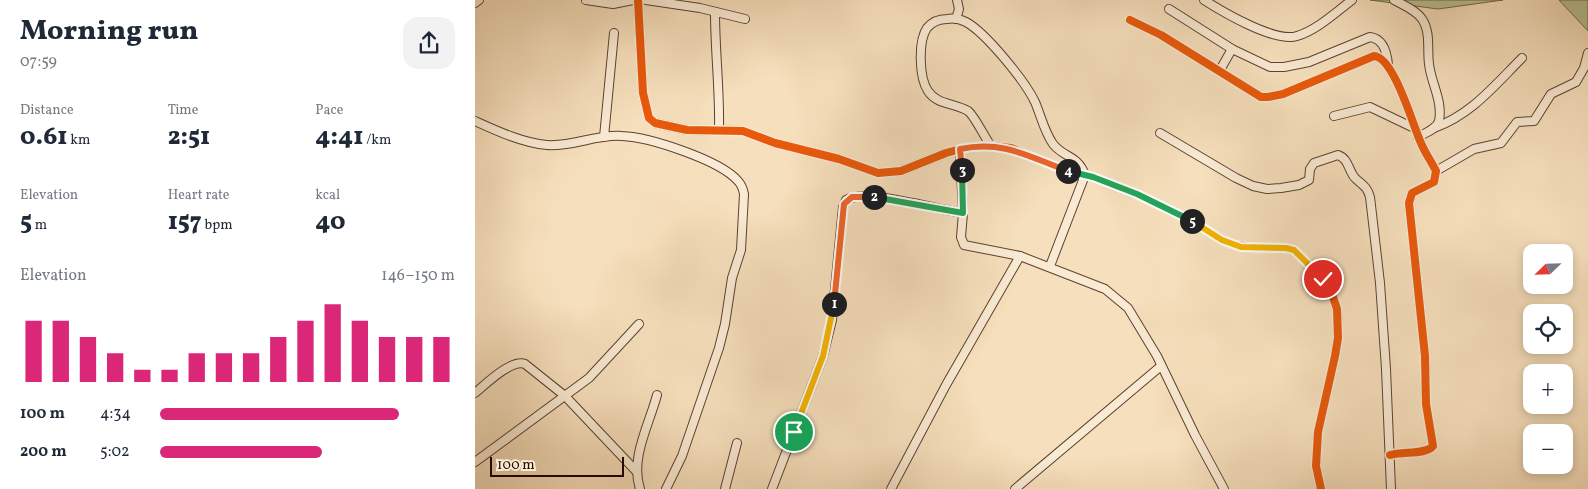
<!DOCTYPE html>
<html lang="en">
<head>
<meta charset="utf-8">
<style>
	:root { --surface:#fff; --page:#f2f2f3; --text:#1f2937; --muted:#747a83; --accent:#db2777 }
	body { margin:0; font-family:Vollkorn,serif; background:var(--page); color:var(--text); height:100vh; display:flex; flex-direction:column; font-size:19px; white-space:nowrap }
	* { box-sizing:border-box; margin:0 }
	p { font-size:16px; color:var(--muted) }
	.icon { flex:none; width:28px; height:28px; fill:none; stroke:currentColor; stroke-width:2; stroke-linecap:round; stroke-linejoin:round }
	.map { position:relative; flex:1; overflow:hidden }
	.drawer { display:flex; flex-direction:column; background:var(--surface); width:475px }
	.drawer>* { flex:none }
	.needle { width:32px; rotate:247deg }
	.buttons { position:absolute; left:1048px; top:244px; display:grid; gap:10px }
	.buttons a { display:grid; place-items:center; width:50px; height:50px; border-radius:10px; background:var(--surface); box-shadow:0 2px 8px #0003; font-size:25px }
	.scale { position:absolute; left:15px; bottom:12px; width:134px; box-sizing:border-box; padding-left:5px; border:2px solid #2b0b00; border-top:0; font-size:14px; line-height:18px; white-space:nowrap; color:#2b0b00; -webkit-text-stroke:4px #f9ead3; paint-order:stroke }
	.pin { position:absolute; display:grid; place-items:center; width:42px; height:42px; color:#fff; margin:-21px; border:2px solid #fff; border-radius:50%; box-shadow:0 1px 5px #0007 }
	.km { position:absolute; width:25px; height:25px; margin:-12px; border-radius:50%; background:#222; color:#fff; font-size:14px; line-height:25px; text-align:center }
	.round { display:grid; place-items:center; flex:none; width:52px; height:52px; border-radius:15px; background:var(--page) }
	.summary { display:flex; align-items:center; justify-content:space-between; height:85px; padding:0 20px }
	h1 { font-size:28px; font-weight:800; line-height:38px }
	.stats { display:grid; grid-template-columns:repeat(3,1fr); gap:8px; height:85px; padding:5px 20px }
	.stats div { display:grid; align-content:center }
	.stats b { font-size:25px; font-weight:800 }
	.stats small { font-size:14px; font-weight:400 }
	.stats p { font-size:14px }
	.chart { height:140px; padding:10px 20px }
	.chart p { display:flex; justify-content:space-between }
	.chart svg { width:100%; height:90px; margin-top:5px; stroke:var(--accent); stroke-width:6 }
	ul { padding:0 20px; list-style:none; font-size:16px }
	li { display:grid; grid-template-columns:80px 60px 1fr; align-items:center; height:38px }
	li i { height:12px; border-radius:6px; background:var(--accent) }
	main { display:flex; flex:1; min-height:0 }
	.map>svg:first-child { display:block }
</style>
</head>
<body>
<main>
<section class="drawer">
<div class="summary"><div><h1>Morning run</h1><p>07:59</p></div><a class="round"><svg class="icon" aria-label="share" viewBox="0 0 24 24"><path d="M12 15V3M7 8l5-5 5 5M5 13v7h14v-7"/></svg></a></div>
<div class="stats">
<div><p>Distance</p><b>0.61<small> km</small></b></div>
<div><p>Time</p><b>2:51</b></div>
<div><p>Pace</p><b>4:41<small> /km</small></b></div>
</div>
<div class="stats">
<div><p>Elevation</p><b>5<small> m</small></b></div>
<div><p>Heart rate</p><b>157<small> bpm</small></b></div>
<div><p>kcal</p><b>40</b></div>
</div>
<div class="chart"><p><span>Elevation</span>146–150 m</p>
<svg viewBox="0 0 160 44" preserveAspectRatio="none"><path d="M5 44V14M15 44V14M25 44V22M35 44V30M45 44V38M55 44V38M65 44V30M75 44V30M85 44V30M95 44V22M105 44V14M115 44V6M125 44V14M135 44V22M145 44V22M155 44V22"/></svg>
</div>
<ul>
<li><b>100 m</b>4:34<i style="width:81%"></i></li>
<li><b>200 m</b>5:02<i style="width:55%"></i></li>
</ul>
</section>
<div class="map">
<svg width="1113" height="489" viewBox="0 0 1113 489">
	<rect width="100%" height="100%" fill="#f6dfbc"/>
	<filter id="stains"><feTurbulence type="fractalNoise" baseFrequency=".004" numOctaves="4"/><feColorMatrix values="0 0 0 0 .2 0 0 0 0 .09 0 0 0 0 .02 0 0 0 .5 -.17"/></filter>
	<radialGradient id="worn" r=".72"><stop offset=".6" stop-color="#630" stop-opacity="0"/><stop offset="1" stop-color="#630" stop-opacity=".3"/></radialGradient>
	<g fill="#bac293" stroke="#72664a">
		<path d="M895,0h133l-65,9z"/>
		<path d="M1084,0h29v31z"/>
	</g>
	<g fill="none" stroke-linecap="round" stroke-linejoin="round">
		<defs>
			<g id="minor">
				<path d="M111,0l27,4 20,-4"/>
				<path d="M163,0l5,93 6,25 6,5 32,7 56,1 32,12 64,16 39,14 23,-2 45,-18 22,-6 23,-1 20,2 46,19 36,10 43,17 49,23 46,27 24,4h31l8,2 23,22 13,16 7,21 1,29 -3,18 -17,76 -2,34 5,23"/>
				<path d="M171,0l54,8 45,11"/>
				<path d="M729,0c19,12 71,43 93,36 20,-6 39,-24 55,-36"/>
				<path d="M919,0c9,5 22,10 28,19 9,13 5,31 7,45 2,19 14,37 10,57 -2,8 -14,12 -21,16"/>
				<path d="M0,3l4,-3"/>
				<path d="M694,9l63,40 38,18h14l25,-5 61,-25c14,2 17,16 18,28"/>
				<path d="M240,12c0,40 5,79 4,118"/>
				<path d="M481,19l3,-10 -2,-9"/>
				<path d="M655,20l31,15 100,62h7l15,-3 91,-38c20,1 39,70 47,87 4,10 10,18 15,28l-2,11 -22,11 -3,10 16,153 1,48 7,42c-7,9 -30,5 -43,9"/>
				<path d="M745,70l12,-21"/>
				<path d="M859,116l36,-9 46,22"/>
				<path d="M0,121c22,10 48,22 72,24 26,2 49,-11 75,-9 27,1 98,24 116,45 4,4 5,8 6,13l-3,56 -9,28 -7,46 -6,24 -37,108 -16,33"/>
				<path d="M959,128c38,-14 60,-42 88,-70"/>
				<path d="M685,133l76,45 17,8 14,3 14,-1 18,-3 10,-5 1,-11 4,-6 24,-8c11,4 10,15 17,23 7,7 12,8 15,19l10,86 6,86 5,120"/>
				<path d="M129,137l10,-104"/>
				<path d="M516,146c-6,-8 -17,-31 -23,-35 -13,-8 -31,-6 -40,-20 -9,-13 -10,-50 -1,-63 5,-6 13,-9 20,-9 6,-1 13,0 19,3 20,11 59,59 69,80 6,14 9,29 18,42 11,14 25,11 32,31l-35,91"/>
				<path d="M485,149l3,64 -2,24 3,8 56,11"/>
				<path d="M961,171l38,-22 27,-6 16,-21 17,-1 17,-27 25,-12 8,-14 4,-15"/>
				<path d="M0,393c11,-9 36,-34 50,-29l40,32 71,75"/>
				<path d="M0,462l114,-84 50,-54"/>
				<path d="M165,489c-10,-31 9,-64 17,-94"/>
				<path d="M250,489l12,-46"/>
				<path d="M297,489l51,-133 9,-36 11,-113 3,-7c18,-12 92,10 117,13"/>
				<path d="M416,489l55,-104 74,-129 85,33 23,19 29,48 38,79 29,54"/>
				<path d="M540,489l146,-123"/>
			</g>
		</defs>
		<use href="#minor" stroke="#5e402f" stroke-width="10"/>
		<use href="#minor" stroke="#f9ead3" stroke-width="8"/>
		<defs>
			<g id="cycleway">
				<path d="M163,0l5,93 6,25 6,5 32,7 56,1 32,12 64,16 39,14 23,-2 45,-18 22,-6 23,-1 20,2 46,19 36,10 43,17 49,23 46,27 24,4h31l8,2 23,22 13,16 7,21 1,29 -3,18 -17,76 -2,34 5,23"/>
				<path d="M655,20l31,15 100,62h7l15,-3 91,-38c20,1 39,70 47,87 4,10 10,18 15,28l-2,11 -22,11 -3,10 16,153 1,48 7,42c-7,9 -30,5 -43,9"/>
			</g>
		</defs>
		<use href="#cycleway" stroke="#f9ead3" stroke-width="11"/>
		<use href="#cycleway" stroke="#e8590c" stroke-width="8"/>
	</g>
	<g fill="none" stroke-linecap="round" stroke-linejoin="round">
		<defs>
			<path id="split-1" d="M319,432l29,-76 11,-52"/>
			<path id="split-2" d="M359,304l10,-100 8,-7h22"/>
			<path id="split-3" d="M399,197l89,16 -1,-43"/>
			<path id="split-4" d="M487,170l-2,-21c44,-9 69,8 108,22"/>
			<path id="split-5" d="M593,171l25,6 44,17 55,27"/>
			<path id="split-6" d="M717,221l30,19 19,7 45,1 8,2 29,29"/>
		</defs>
		<use href="#split-1" stroke="#fff" stroke-width="10"/>
		<use href="#split-2" stroke="#fff" stroke-width="10"/>
		<use href="#split-3" stroke="#fff" stroke-width="10"/>
		<use href="#split-4" stroke="#fff" stroke-width="10"/>
		<use href="#split-5" stroke="#fff" stroke-width="10"/>
		<use href="#split-6" stroke="#fff" stroke-width="10"/>
		<use href="#split-1" stroke="#f5b400" stroke-width="6"/>
		<use href="#split-2" stroke="#f0652b" stroke-width="6"/>
		<use href="#split-3" stroke="#22a559" stroke-width="6"/>
		<use href="#split-4" stroke="#f0652b" stroke-width="6"/>
		<use href="#split-5" stroke="#22a559" stroke-width="6"/>
		<use href="#split-6" stroke="#f5b400" stroke-width="6"/>
	</g>
	<rect width="100%" height="100%" filter="url(#stains)"/>
	<rect width="100%" height="100%" fill="url(#worn)"/>
</svg>
<div class="buttons">
<a><svg class="needle" viewBox="-14 -14 28 28"><path d="M0-13l5 13h-10z" fill="#e53935"/><path d="M0 13l5-13h-10z" fill="#747a83"/></svg></a>
<a><svg class="icon" aria-label="locate" viewBox="0 0 24 24"><circle cx="12" cy="12" r="6"/><path d="M12 2v4M12 18v4M2 12h4M18 12h4"/></svg></a>
<a>+</a>
<a>−</a>
</div>
<div class="scale">100 m</div>
<div class="pin" style="left:319px;top:432px;background:#1e9e55"><svg class="icon" aria-label="arrive" viewBox="0 0 24 24"><path d="M6 21V4h12l-3 4 3 4H6"/></svg></div>
<div class="pin" style="left:848px;top:279px;background:#d93025"><svg class="icon" aria-label="check" viewBox="0 0 24 24"><path d="M5 12l5 5 9-10"/></svg></div>
<b class="km" style="left:359px;top:304px">1</b>
<b class="km" style="left:399px;top:197px">2</b>
<b class="km" style="left:487px;top:170px">3</b>
<b class="km" style="left:593px;top:171px">4</b>
<b class="km" style="left:717px;top:221px">5</b>
</div>
</main>
</body>
</html>
